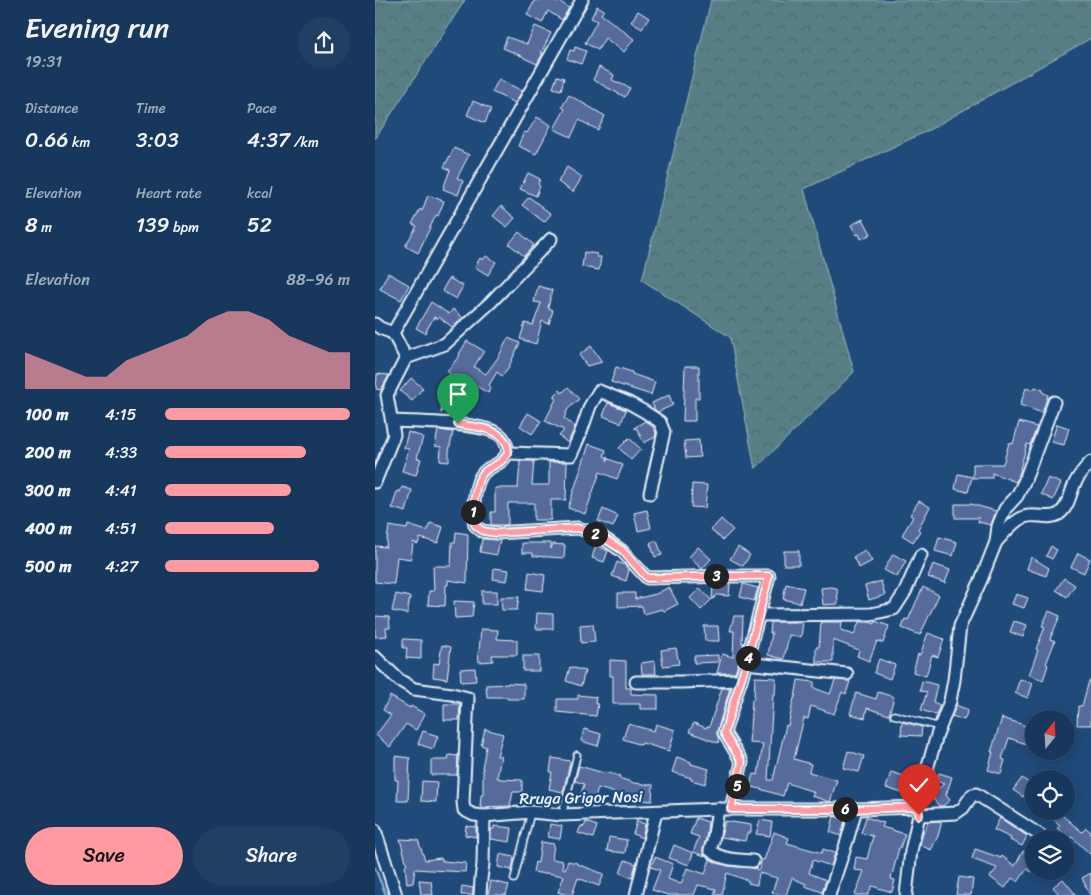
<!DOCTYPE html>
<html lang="en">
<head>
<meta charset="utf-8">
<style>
	:root { --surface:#17385c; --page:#203f62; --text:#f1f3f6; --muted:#9eacbb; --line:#365272; --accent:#ff9aa2 }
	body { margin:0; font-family:Sriracha,sans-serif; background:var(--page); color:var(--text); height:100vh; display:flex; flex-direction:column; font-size:19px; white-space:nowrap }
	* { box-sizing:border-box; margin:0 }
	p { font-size:16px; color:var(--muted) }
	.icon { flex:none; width:28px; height:28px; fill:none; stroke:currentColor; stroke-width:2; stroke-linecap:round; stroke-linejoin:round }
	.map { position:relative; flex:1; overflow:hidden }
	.sheet { display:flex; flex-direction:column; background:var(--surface); width:375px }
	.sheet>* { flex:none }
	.needle { width:32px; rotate:18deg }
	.tools { position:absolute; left:650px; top:710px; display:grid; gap:10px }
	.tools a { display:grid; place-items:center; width:50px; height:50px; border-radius:50%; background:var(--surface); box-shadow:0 2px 12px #0003,0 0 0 1px var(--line); font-size:25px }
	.pin { position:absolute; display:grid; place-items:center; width:42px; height:42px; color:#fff; margin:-51px -21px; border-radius:50% 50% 50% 0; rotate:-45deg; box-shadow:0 0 5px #0007 }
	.pin .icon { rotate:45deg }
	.km { position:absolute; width:25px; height:25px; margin:-12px; border-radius:50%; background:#222; color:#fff; font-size:14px; line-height:25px; text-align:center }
	.round { display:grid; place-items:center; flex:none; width:52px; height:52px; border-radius:26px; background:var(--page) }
	.headline { display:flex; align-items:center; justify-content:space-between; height:85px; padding:0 25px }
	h1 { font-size:28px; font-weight:600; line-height:38px }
	.metrics { display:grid; grid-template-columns:repeat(3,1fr); gap:8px; height:85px; padding:5px 25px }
	.metrics div { display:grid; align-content:center }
	.metrics b { font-size:21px; font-weight:600 }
	.metrics small { font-size:14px; font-weight:400 }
	.metrics p { font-size:14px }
	.chart { height:140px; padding:10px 25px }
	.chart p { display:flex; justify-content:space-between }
	.chart svg { width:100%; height:90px; margin-top:5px; fill:var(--accent); opacity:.7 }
	.action { display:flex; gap:10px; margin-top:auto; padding:10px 25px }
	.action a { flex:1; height:58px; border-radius:30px; background:var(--accent); color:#111; font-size:20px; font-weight:600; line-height:58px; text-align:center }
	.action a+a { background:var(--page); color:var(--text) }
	ul { padding:0 25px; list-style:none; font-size:16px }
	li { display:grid; grid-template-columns:80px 60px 1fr; align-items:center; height:38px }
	li i { height:12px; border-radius:6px; background:var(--accent) }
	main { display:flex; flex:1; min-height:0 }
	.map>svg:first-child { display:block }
</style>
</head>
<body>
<main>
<section class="sheet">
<div class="headline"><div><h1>Evening run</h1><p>19:31</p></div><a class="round"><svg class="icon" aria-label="share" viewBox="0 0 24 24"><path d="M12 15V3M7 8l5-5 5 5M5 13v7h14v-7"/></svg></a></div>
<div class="metrics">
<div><p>Distance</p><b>0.66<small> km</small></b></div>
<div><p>Time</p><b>3:03</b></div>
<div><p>Pace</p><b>4:37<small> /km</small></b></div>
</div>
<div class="metrics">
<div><p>Elevation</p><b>8<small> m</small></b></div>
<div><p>Heart rate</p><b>139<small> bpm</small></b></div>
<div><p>kcal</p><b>52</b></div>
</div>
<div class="chart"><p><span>Elevation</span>88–96 m</p>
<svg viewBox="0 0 160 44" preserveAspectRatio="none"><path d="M0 44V26L10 30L20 34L30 38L40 38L50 30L60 26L70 22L80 18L90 10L100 6L110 6L120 10L130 18L140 22L150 26L160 26V44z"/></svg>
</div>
<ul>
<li><b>100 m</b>4:15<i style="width:100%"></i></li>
<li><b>200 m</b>4:33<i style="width:76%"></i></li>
<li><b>300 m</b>4:41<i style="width:68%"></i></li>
<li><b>400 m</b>4:51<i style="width:59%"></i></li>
<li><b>500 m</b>4:27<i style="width:83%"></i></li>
</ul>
<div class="action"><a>Save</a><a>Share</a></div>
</section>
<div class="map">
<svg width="716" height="895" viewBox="0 0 716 895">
	<defs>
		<pattern id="forest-crowns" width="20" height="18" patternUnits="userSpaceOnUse" patternTransform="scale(1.25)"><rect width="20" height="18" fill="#587f85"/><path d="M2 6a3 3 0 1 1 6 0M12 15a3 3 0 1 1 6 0" fill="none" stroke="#50666a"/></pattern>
	</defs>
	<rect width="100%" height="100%" fill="#1f4a7a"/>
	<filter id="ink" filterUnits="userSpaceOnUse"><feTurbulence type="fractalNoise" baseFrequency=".02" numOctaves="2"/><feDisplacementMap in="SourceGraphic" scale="10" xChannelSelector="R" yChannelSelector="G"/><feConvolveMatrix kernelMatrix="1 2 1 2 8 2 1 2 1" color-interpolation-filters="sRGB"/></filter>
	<g filter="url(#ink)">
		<g fill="url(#forest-crowns)" stroke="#a0b8be">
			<path d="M0,0h90l-90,139z"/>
			<path d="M336,0h380v38l-164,93 -123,58 50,183 -99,97 -25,-132 -88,-57z"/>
		</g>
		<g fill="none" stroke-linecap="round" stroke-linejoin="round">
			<path stroke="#87a9c6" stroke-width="2.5" d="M0,868l11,27"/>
		</g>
		<g fill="#566b9b" stroke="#e8f1f8">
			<path d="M160,0h18l5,3 1,-2 10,7 -7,12 -14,-9 -6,12 -15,-8z"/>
			<path d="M222,6l7,4 -3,4 33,25 -10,13 -19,-14 -7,12 -13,-7 12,-22 -6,-3z"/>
			<path d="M263,11l11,7 -7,11 -11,-7z"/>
			<path d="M160,26l16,7 -10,20h2l-6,11 -13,-6v-1l-21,-9 4,-11 20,7z"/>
			<path d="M200,47l11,4 -5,13 -14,-5 3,-9 4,1z"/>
			<path d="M224,67l15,8 -2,5 18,8 -5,9 -32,-17z"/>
			<path d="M182,76l7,2 -3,12 -8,-2z"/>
			<path d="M124,79l23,12 -7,12 -23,-11z"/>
			<path d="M194,95l36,21 -7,14 -19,-10 -8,17 -17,-8 11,-20 -3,-2z"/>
			<path d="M98,101l18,8 -6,14 -18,-8z"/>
			<path d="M162,117l14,8 -15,29 -18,-8 6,-14 3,1z"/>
			<path d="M79,148l15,7 -12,23 6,3 -5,14 -15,-6 7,-19 -6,-3z"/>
			<path d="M192,167l15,10 -9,15 -15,-10z"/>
			<path d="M153,173l12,6 -2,5 2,2 -4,10 -16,-7z"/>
			<path d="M53,195l16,6 -6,15 -2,-1 -18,38 -13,-7 12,-20 -5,-2 8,-15 2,2z"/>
			<path d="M154,197l22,17 -7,8 -22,-17z"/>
			<path d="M126,206l14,12 -8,9 -14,-11z"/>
			<path d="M488,219l8,15 -10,5 -2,-5 -2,1 -6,-10z"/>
			<path d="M144,232l15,13 -10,11 -15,-12z"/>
			<path d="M209,252l13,2v3h4l-2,13 -17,-3z"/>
			<path d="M111,256l10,6 -8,13 -13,-8 5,-9 3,2z"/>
			<path d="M13,273l21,12 -8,15 -21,-11z"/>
			<path d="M74,278l14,8 -7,13 -14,-8z"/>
			<path d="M163,286l14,4 -4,18 5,2 -4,14 -7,-3 -6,23 -16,-5 5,-16 8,2 8,-22 -7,-1z"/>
			<path d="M56,302l18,12 4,-5 10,9 -11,9 -13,-10 -2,2 -3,-2 -9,16 -9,-5z"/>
			<path d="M133,338l12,5 -12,25 -6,8 -5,-4 -8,13 2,2 -3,6 -15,-9 -5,5 -4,-4 -23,28 4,-22 10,-12 -8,-8 13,-16 -1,-1 8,-13 17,10 -10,16 12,7 13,-18z"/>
			<path d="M216,346l11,16 -15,4 -8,-11z"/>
			<path d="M310,366h14v32h-4v23h-12z"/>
			<path d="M241,367l16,5v2l23,8 -4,13 -40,-13z"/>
			<path d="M2,374l12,1 -8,15 -5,-1z"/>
			<path d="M36,378l12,10 -11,13 -12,-10z"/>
			<path d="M193,387l11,12 -11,10 -4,9 11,9 -7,16 -9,-7 5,-6 -19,-9 11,-22 -3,-2 7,-7 2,3z"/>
			<path d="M660,387l8,3 -1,2 6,3 -6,18 -22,-8 6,-17 7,2z"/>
			<path d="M294,395l4,10 -15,7 -3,-2 -3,-7z"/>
			<path d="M233,403l18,7 -5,13 -18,-7z"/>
			<path d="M153,413l13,8 -9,13 -12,-8z"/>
			<path d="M270,421l8,6 3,6 -1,4 -11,6 -7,-14 -3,-1z"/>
			<path d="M644,422l18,5 -7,18 -3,-1 -7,25h1l-5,13 -24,-9v5h-19v-14h30l6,-21 4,1z"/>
			<path d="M682,424l12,4 -5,17 -13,-3z"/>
			<path d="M63,430l15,2 -4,19v11l-9,-1 1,-14 -6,-1z"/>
			<path d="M33,432l15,5 -6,21 4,1 -5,16 -14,-4 7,-22 -5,-1z"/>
			<path d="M254,438l12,11 -10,11 -12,-12z"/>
			<path d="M324,440l1,17 -14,1 -2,-17z"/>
			<path d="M214,444l17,6 -2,6 4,2 -1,3 2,-2 14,6 -6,14 -17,-7 -15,42 -17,-6z"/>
			<path d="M145,461h14l-2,24h17v-23h18l-1,38h-15v20h-17v-17h-26v22h-17v-13h4v-24h23z"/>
			<path d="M583,474l14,3 -4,15 -13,-3z"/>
			<path d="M673,478l13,5 -8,17 -12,-6z"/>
			<path d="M317,484l15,1 -2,23 -14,-1z"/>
			<path d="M27,487l10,3 -6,22 -14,-4 5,-17 3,1z"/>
			<path d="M544,501l11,6 -12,22 2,2 -7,11 -11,-7 11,-18 -3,-2z"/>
			<path d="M580,504h16l25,7 -5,14 -13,-3 1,-4h-24z"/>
			<path d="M228,509l15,7 -5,11 -15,-6z"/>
			<path d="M272,510l4,18 -13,3 -4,-18z"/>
			<path d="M346,519l12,11 -10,10 -12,-10z"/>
			<path d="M55,523l13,4 -5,16 -18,-5 -2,6 -5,-2 -2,17 -14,-2 -3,27 -19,-2v-36l11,1 3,-21 18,3 1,-4 19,6z"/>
			<path d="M81,532l12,2 -1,49 -19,-3v5h-2l-1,21 -17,-1 1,-14h5l-1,-25h18l1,-24h3z"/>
			<path d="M564,537l18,5 -4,14 -18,-5z"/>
			<path d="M107,539l18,1 -3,15 -17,-3z"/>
			<path d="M279,541h3l5,14 -7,2 -5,-14z"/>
			<path d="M147,543h29v6l2,-5 12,1 -1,13 -31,-2v-3h-11z"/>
			<path d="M221,545l12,6 -4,11 -12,-4z"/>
			<path d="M676,546l6,4 -5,9 -6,-3z"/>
			<path d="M323,547l13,12 -9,10 -13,-12z"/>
			<path d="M363,547l12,8 -7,11 -13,-7z"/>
			<path d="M490,550l7,11 -13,7 -6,-11z"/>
			<rect x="409" y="551" width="15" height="14"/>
			<path d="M703,553l12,6 -6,14 -13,-6z"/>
			<path d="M518,554l13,7 -9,16 -13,-7z"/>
			<path d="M656,557l18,11 -3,8 -19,-7z"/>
			<path d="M242,562l8,3 4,5 -3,11 -14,-5z"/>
			<path d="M558,564l17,6 -5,13 -17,-6z"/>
			<path d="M119,568l15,2 -2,11 -14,-2z"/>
			<path d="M154,572l16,3 -2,16 -16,-2z"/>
			<path d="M689,578l11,7 -8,12 -11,-7z"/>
			<path d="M506,581l4,14 -16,5 -4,-14z"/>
			<path d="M338,584h17l-1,12 -12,-1 -5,5z"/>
			<path d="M368,584l15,4 -4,13 -14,-4z"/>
			<path d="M411,584l18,4 -4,15 -17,-4z"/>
			<path d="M294,587l9,17 -14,7 -2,-2 -18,5 -2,-8 -24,1v-14h17v6l21,-5z"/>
			<path d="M456,587l6,1 1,16 -15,1 -2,-17z"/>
			<path d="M548,587l16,8 -19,40 -18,-7 3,-9 3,1z"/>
			<path d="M325,588l11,12 -10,10 -11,-12z"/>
			<rect x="107" y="591" width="15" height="13"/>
			<path d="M21,594l14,3 -3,17 -15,-3z"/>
			<path d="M641,594l12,4 -4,10 -12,-4z"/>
			<path d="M126,597h18l-2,13h-15z"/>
			<path d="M79,601l20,1 -2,15 -17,1z"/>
			<path d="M674,611l11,5 -10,23 5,2 -9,23 2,1 -5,15 -14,-5 9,-25 -2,-1 9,-22 -3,-1z"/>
			<path d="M162,613l16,1v15h-17z"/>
			<path d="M0,616l14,1 1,11h-4l1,8 -12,1z"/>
			<path d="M359,616h9l-1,27h2l-5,18 -4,12h-18l5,-19 11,3 1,-26h-4z"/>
			<path d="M500,621l14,5 -6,17 -6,-2 -8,20 -12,-5 2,-6 -26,-10v22h-17v-15h3l2,-25h21l-1,8 13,5 5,-13h10l6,2z"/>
			<path d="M639,621l13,4 -4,12 -13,-5z"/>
			<path d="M396,622h32l-2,15 -12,-2 -5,24 -16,-4 4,-22h-2z"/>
			<path d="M218,624l2,18 -14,1 -1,-18z"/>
			<path d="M329,626h14l1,15h-14z"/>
			<path d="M106,629l17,1 -1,9 20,1v15h-25l1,6 -14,1 -1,-10h1z"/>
			<path d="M553,633l16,6 -6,18 -6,-2 -6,21 -13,-4 5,-18 2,1z"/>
			<path d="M28,639l18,1v19l-15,-1 1,-10h-4z"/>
			<path d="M67,645l9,2 -4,32 -14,-2 1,-14 5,1z"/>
			<path d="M301,648l3,16 -16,2 -2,-16z"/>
			<path d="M343,655v7l-24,1v-7z"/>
			<rect x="148" y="656" width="16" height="15"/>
			<path d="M504,659l16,6 -5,14 -16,-6z"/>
			<path d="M235,660l16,1v27h5v6l27,1v14h-18v-5h-27v-28h-3z"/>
			<path d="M280,661l1,13h-14l-1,-11z"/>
			<path d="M195,667l15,4 -4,15 -15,-5z"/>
			<path d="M100,668l1,13 -15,1 -1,-13z"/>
			<path d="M380,677l21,1 -1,17 -2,-1 -5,86h5l13,-55 2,1 6,-28h1l3,-18 16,2v6l16,6 5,-14 15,1 -4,13 -4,-2 -8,22 -23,-8 -3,13 -4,-1 -10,41 17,5 -2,8 28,8 -7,22 -18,-6 2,-4 -27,-9 -4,13 -33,-10 3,-12 5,1 5,-31 -14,-1 3,-44h2z"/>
			<path d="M645,679l13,4 -5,15 -13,-5z"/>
			<path d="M547,681l15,4 -4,17 7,3 -4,10 -15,-5 6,-18 -7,-1z"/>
			<path d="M714,681h2v44h-14l1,-19h4z"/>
			<path d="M133,683l16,1v15h-17l1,-2h-21l-1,-12 22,-1z"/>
			<path d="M347,688h8l-13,43v3l2,5 -1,4 -29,-11 5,-9 12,5 1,-2 2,1z"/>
			<path d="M503,692l16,5 -5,18 -22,-7 -2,10 -15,-4 6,-21 20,6z"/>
			<path d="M203,695l18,2 -1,7h3l-2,12 -39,-4v-13h21z"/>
			<path d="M15,696l20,12 1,-2 14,8 -9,16 -10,-6 -16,23 -14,-12 15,-20 -8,-5z"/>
			<path d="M69,704h16l-1,16h-15z"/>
			<path d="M581,705l12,5 -4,10 -12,-4z"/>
			<path d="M627,718l13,4 19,7v12l-2,5 -23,-8 -7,21 3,1 -4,14 -13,-4 5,-18h-2z"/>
			<path d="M527,722l20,5 -1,9 -20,-1z"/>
			<path d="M253,724l26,7 2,-7 19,6 -6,21 -27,-8 -1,2 -18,-6z"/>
			<path d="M110,729l18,5 -6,22h4l-4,22h3v1l22,1v12h-9l-3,14 -30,1 1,-12h2v-27h-1l4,-21 -5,-2z"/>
			<path d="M209,729l17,5 -3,12 -17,-5z"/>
			<path d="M48,731l15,5 -5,13 -15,-5z"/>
			<path d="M473,751l16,5 -5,16 -16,-4z"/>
			<path d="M74,755l9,1 -1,19h-26v-15h17z"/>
			<path d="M20,756l15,2 -2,43h-11l1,-21h-3z"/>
			<path d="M302,757l14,5v2l18,5 -4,15 -14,-4v-2l-19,-6z"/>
			<path d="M177,758l18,3v2l-7,29 -14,-3 3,-17h-2z"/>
			<path d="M204,766l25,7v-1l16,4 -1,2 15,5 19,2 -1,16 -13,-1 -41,-12 -5,17 -14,-4 5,-17 -9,-3z"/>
			<path d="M516,772l16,5 -5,16 -16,-5z"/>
			<path d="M564,773l13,4 -6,18 4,5 -7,6h-4l-9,-11 14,-11 -7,-3z"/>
			<path d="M647,778l10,7 -9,12 -10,-7z"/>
			<path d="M47,781l15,1 -1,20 -15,-1z"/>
			<path d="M668,811h14l25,21 4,-4 5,4v23l-19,-18 -2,2 -13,-11 3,-3z"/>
			<path d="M459,816l11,4 -4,16 -11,-4z"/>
			<path d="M491,817l18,6 -2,4 23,7 -5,14h-1l-8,31 4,1 -3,12 -20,-6 -4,9h-13l9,-24 -10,-1 2,-13 11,2 6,-23 -12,-3z"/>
			<path d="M321,818l12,4 -2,17 -3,9v4l2,4 -12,-4 6,-15 -9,-3z"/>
			<path d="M625,818l27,18 -5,10 -12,-6 1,-2 -17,-8z"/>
			<path d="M385,820l12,2 -2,14 -14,-2z"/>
			<path d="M262,821l8,3 -3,14 -9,-4z"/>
			<path d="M350,821l26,4v8h-4l-2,8 -24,-4z"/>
			<path d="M563,821l3,1v3l-3,11 -7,14 -11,-5 3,-12 1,-3 1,1 3,-9z"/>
			<path d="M211,822l11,4 -4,12 -15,-5 3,-7 3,1z"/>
			<path d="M175,824l12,2 -2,13 -12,-2z"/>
			<path d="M91,826l10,1v10l-11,-2z"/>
			<path d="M119,826l18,2 -2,14 -19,-3v-10h3z"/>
			<path d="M399,832l15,6 -2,5 35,10 1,-4 12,4 -4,13 -18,-6 -4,13 17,7 -4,12 -17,-6 1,-2 -14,-6 -6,17h-6l-8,-3 5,-14 -18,-5 -2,12 -9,-2 1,-2 -22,-8 -5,22h-8l2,-6 -18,-4 -4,10h-26l-16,-5 8,-20 -9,-3 4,-10 18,7 -5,15 13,5 6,-16 18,6 5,-15 7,4 11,3 25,2 6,2 3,-11 2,1z"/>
			<path d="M234,837l18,3 -2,13 -18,-2z"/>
			<path d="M25,839l18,1 7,20 16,-2 1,3 24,2 -1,9 -50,-3 -2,14 -6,1 -2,-19h2z"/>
			<path d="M166,842l13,2 -2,15 11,2 -1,7 3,1 3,-8 9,2v1l27,10 -5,12 -21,-8 -6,17h-5l-9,-3 6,-16 -18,-3 -1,1 -12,-2 2,-10 3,1z"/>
			<path d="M299,845l19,8 -4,12 -20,-7z"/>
			<path d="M600,849l26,9 1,-2 13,10 8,-15 11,5v12l-2,4 -5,-3 -9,13 -6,-4 -7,10 -15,-11 7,-9 -25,-9z"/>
			<path d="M125,854l14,3 -2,13 -14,-3z"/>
			<path d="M250,860l11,4 -4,14 -12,-5z"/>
			<path d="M716,873v22h-1l-8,-17z"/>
			<path d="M584,877l14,2 -2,16h-15z"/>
			<path d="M688,879l13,16h-16l-7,-8z"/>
			<path d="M44,880l12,1 2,14h-12z"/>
			<path d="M116,881l18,4 -3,10h-18z"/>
			<path d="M87,886l11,2v7h-12z"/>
		</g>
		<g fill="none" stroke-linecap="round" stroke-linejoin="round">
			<defs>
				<g id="service">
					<path d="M519,715l46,12"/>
					<path d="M187,815l15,-60"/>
					<path d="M139,879l17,-67"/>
				</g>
				<g id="minor">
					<path d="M0,324l5,4 13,5 13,25 -19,37 7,40 -19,47"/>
					<path d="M18,333l189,-333"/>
					<path d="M31,358l39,-14 46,-42 60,-63"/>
					<path d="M17,421c23,1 92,1 108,14 6,5 7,11 8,18 -2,3 -5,7 -8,9 -5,4 -11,5 -16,10 -10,10 -12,40 -9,53l7,6 14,2 82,-5 21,7 23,16 25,27 84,-2h38l-23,87 -22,70 18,29 -11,47"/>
					<path d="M133,453l63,2 10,-23 9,-26 9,-15 30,12 16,9 15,10 4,10 -14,61"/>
					<path d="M621,542c9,-9 19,-24 32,-26 10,-2 21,4 31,-2 10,-7 11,-21 16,-31 4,-8 10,-15 16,-21"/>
					<path d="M384,615l112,-1 23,-5 11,-17 16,-37"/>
					<path d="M0,657l24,23 15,9 38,5 16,4 -5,104 1,8 10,5 10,1 47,-4 31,3 156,-6h138l62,-2"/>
					<path d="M371,663l101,11"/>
					<path d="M261,682h46l59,-2"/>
					<path d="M343,809l-5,32 -3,9c11,10 28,10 43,11"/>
					<path d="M544,815l37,-2 7,-5 9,-13 4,-1 70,45"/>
					<path d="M0,830l21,65"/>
					<path d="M105,895l1,-16 2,-15 1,-48"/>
					<path d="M261,895l20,-83"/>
					<path d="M454,895l18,-54 9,-32"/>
					<path d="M531,895l5,-44 8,-36 -1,-8 4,-21 15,-51 13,-34 4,-21 6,-54 21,-46 15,-38 2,-16 7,-17 12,-13 8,-16 29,-78"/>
				</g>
			</defs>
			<use href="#service" stroke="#e8f1f8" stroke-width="9"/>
			<use href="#minor" stroke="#e8f1f8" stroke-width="15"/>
			<use href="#service" stroke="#1f4a7a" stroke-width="5.5"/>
			<use href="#minor" stroke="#1f4a7a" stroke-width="11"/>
		</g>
	</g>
	<g fill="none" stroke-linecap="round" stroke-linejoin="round" filter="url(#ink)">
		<defs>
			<path id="route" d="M83,424c16,3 43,3 49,21 1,2 1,5 1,8 -2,3 -5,7 -8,9 -5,4 -11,5 -16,10 -10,10 -12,40 -9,53l8,6 13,2 82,-5 21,7 23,15 25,28 84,-2h38l-23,87 -22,70 18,29 -11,47h125l62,-2 1,8"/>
		</defs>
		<use href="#route" stroke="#fff" stroke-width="10"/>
		<use href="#route" stroke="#ff9aa2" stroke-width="6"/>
	</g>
	<g text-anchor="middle" stroke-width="4.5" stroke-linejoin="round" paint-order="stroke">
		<g font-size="16" fill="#e8f1f8" stroke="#1f4a7a">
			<text transform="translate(206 797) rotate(-1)" y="6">Rruga Grigor Nosi</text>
		</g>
	</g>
</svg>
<div class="tools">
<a><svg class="needle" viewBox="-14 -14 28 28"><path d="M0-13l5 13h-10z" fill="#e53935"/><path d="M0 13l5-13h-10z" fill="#9eacbb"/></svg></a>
<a><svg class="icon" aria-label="locate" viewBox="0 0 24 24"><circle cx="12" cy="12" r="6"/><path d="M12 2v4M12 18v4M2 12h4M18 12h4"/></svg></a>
<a><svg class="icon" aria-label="layers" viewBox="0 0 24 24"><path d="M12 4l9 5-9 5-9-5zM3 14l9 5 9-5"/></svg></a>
</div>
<div class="pin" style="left:83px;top:424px;background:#1e9e55"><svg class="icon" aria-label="arrive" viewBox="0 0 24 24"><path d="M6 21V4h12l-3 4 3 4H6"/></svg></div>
<div class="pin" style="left:544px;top:815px;background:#d93025"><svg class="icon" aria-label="check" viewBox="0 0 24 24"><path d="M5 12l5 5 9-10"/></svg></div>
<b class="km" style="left:98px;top:512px">1</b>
<b class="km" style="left:220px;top:534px">2</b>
<b class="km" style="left:341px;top:576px">3</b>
<b class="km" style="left:373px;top:658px">4</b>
<b class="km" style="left:362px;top:786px">5</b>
<b class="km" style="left:470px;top:809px">6</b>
</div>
</main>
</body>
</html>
